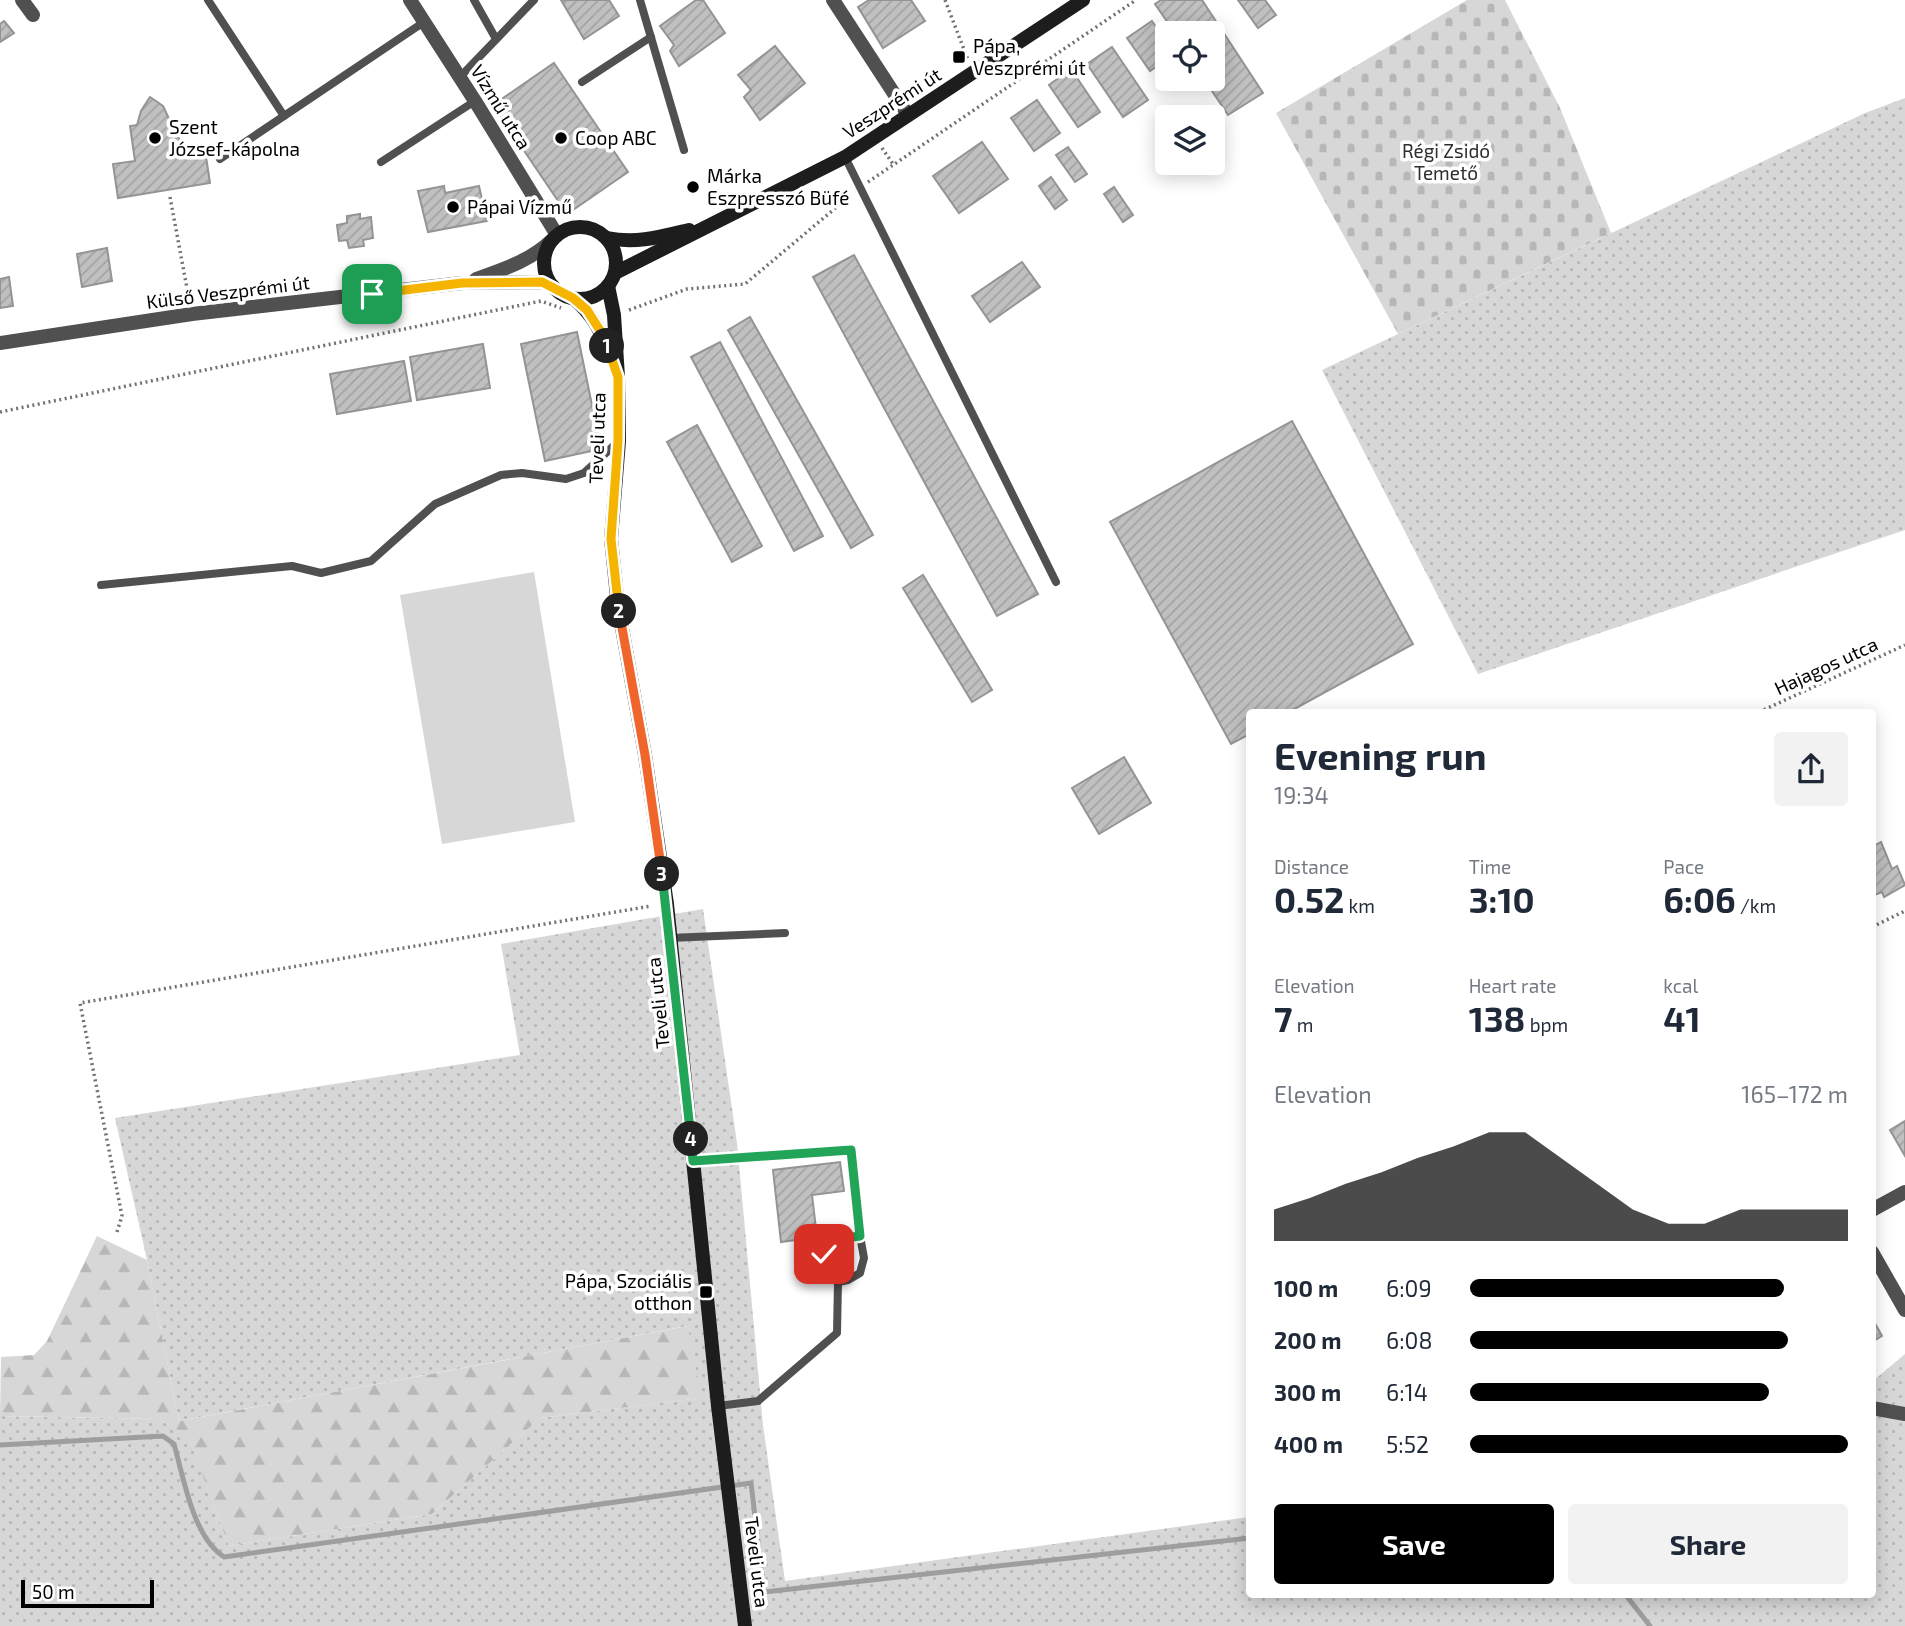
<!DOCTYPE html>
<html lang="en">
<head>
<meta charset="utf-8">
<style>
	:root { --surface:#fff; --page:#f2f2f3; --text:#1f2937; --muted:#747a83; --accent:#000 }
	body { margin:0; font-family:"Exo 2",sans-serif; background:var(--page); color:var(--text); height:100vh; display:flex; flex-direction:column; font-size:26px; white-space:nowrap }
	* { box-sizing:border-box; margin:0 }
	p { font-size:23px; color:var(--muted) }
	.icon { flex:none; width:38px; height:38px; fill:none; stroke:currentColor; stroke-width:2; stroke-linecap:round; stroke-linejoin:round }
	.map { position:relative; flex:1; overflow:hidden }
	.side { position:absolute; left:1246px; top:709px; width:630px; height:889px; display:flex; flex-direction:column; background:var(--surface); border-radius:7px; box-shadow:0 4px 18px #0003 }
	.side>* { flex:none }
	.tools { position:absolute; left:1155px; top:21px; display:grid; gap:14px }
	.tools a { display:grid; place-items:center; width:70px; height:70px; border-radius:7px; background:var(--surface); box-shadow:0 4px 18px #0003; font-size:35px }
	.scale { position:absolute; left:21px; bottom:18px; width:133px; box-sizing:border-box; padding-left:7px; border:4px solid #000; border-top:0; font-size:19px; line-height:24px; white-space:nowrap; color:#000; -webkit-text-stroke:5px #fff; paint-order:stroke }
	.pin { position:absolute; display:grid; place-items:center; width:60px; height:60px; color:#fff; margin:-30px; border-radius:14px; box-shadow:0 4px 10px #0006 }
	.km { position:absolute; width:35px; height:35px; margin:-18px; border-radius:50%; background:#222; color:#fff; font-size:19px; line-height:35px; text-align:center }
	.round { display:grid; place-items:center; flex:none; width:74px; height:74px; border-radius:7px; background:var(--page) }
	.head { display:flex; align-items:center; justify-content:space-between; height:119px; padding:0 28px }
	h1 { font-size:38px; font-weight:700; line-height:52px }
	.metrics { display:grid; grid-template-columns:repeat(3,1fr); gap:10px; height:119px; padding:7px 28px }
	.metrics div { display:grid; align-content:center }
	.metrics b { font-size:35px; font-weight:700 }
	.metrics small { font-size:19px; font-weight:400 }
	.metrics p { font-size:19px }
	.chart { height:196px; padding:14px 28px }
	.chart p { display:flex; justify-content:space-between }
	.chart svg { width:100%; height:126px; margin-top:7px; fill:var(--accent); opacity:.7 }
	.cta { display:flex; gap:14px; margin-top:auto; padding:14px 28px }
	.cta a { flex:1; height:80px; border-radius:7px; background:var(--accent); color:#fff; font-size:28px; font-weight:700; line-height:80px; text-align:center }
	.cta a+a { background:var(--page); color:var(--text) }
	ul { padding:0 28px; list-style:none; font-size:23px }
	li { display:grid; grid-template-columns:112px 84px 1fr; align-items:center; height:52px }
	li i { height:18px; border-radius:9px; background:var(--accent) }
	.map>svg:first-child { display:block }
</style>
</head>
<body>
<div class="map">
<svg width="1905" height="1626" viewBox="0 0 1905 1626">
	<defs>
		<pattern id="grass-dots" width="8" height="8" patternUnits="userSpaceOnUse" patternTransform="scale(1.75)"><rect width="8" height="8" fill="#d7d7d7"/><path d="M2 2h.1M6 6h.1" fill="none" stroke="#b7b7b7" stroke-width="1.8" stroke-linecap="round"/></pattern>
		<pattern id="forest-firs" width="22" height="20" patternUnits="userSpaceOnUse" patternTransform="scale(1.75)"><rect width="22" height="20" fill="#d7d7d7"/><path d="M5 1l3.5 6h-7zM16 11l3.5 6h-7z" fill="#b7b7b7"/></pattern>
		<pattern id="cemetery-stones" width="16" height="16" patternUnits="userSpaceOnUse" patternTransform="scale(1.75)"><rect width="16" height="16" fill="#d7d7d7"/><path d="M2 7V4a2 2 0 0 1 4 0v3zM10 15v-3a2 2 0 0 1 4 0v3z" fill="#b7b7b7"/></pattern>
		<pattern id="building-hatch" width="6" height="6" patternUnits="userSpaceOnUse" patternTransform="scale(1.75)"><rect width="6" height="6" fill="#c0c0c0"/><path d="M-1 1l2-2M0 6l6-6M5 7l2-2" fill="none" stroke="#a3a3a3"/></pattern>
	</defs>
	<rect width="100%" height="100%" fill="#fff"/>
	<g fill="url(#grass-dots)">
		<path d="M1905,98v432l-427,144 -156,-304 543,-257z"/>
		<path d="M703,909l34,234 26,282 22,156 464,-64 1,77h622l1,-213 32,-27v272h-1905v-210l159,3 29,16 41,111 203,-32 108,-96 160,-20 -13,-72 -508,95 -32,-161 -32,-142 405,-63 -19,-111z"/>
	</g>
	<path fill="url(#forest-firs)" d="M97,1236l50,24 32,161 509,-95 13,72 -161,20 -108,96 -203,32 -41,-110 -29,-17 -159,-3 1,-59 33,-2 13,-14z"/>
	<path fill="url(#cemetery-stones)" d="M1467,0h38l55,108 51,125 -213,101 -122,-221z"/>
	<path fill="#d7d7d7" d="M534,572l41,250 -133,22 -42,-249z"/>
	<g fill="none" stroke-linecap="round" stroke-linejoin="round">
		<g stroke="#9e9e9e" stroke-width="5">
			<path d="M0,1445l163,-9 11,8c10,35 19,93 50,113l527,-74 13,109 486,-54"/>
			<path d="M1625,1594l25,32"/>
		</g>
	</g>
	<g fill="url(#building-hatch)" stroke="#949494" stroke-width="2">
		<path d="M561,0h48l10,16 -35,23z"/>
		<path d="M696,0h7l22,33 -46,33 -9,-15 4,-6 -14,-19z"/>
		<path d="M869,0h42l14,21 -42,27 -25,-41z"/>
		<path d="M1161,0h41l61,93 -35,22 -24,-36h9v-46h-38l-20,-29z"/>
		<path d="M1238,0h27l11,15 -18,13z"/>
		<path d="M4,21l10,12 -14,9v-18z"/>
		<path d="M1152,21l15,22v16l-17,12 -23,-33z"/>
		<path d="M775,46l30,37 -45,37 -16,-23 7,-7 -13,-15z"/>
		<path d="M1112,47l36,53 -25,17 -36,-53z"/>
		<path d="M554,63l74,109 -61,42 -74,-109z"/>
		<path d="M1071,69l29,43 -22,15 -29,-42z"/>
		<path d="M150,97l13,9 8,17 5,-1 6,32 23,-4 5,33 -92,15 -5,-34 22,-3 -5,-35 7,-1 4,-14z"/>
		<path d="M1037,100l23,33 -26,18 -23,-33z"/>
		<path d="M982,142l26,37 -49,34 -26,-37z"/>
		<path d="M1068,147l19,27 -12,8 -19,-27z"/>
		<path d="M1051,177l16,23 -12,9 -16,-23z"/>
		<path d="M444,186l1,7 34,-7 8,35 -59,11 -10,-41z"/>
		<path d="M1114,187l19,28 -10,7 -19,-28z"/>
		<path d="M360,214v5l11,-2 2,21 -10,2 1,6 -15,2 -2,-8 -8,1 -2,-16 10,-2v-7z"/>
		<path d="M107,248l5,33 -30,6 -5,-33z"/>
		<path d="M854,255l184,339 -41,22 -184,-339z"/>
		<path d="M1022,262l18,25 -50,35 -18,-26z"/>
		<path d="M9,277l4,29 -13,2v-29z"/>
		<path d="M750,317l123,218 -22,13 -123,-218z"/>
		<path d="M577,332l24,117 -56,12 -24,-117z"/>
		<path d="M720,342l103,194 -29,15 -103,-194z"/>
		<path d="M483,344l7,44 -73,12 -7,-43z"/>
		<path d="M404,361l7,40 -74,13 -7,-40z"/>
		<path d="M1292,421l121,223 -124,68h-39v22l-19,10 -121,-222z"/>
		<path d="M697,425l65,121 -30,16 -65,-120z"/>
		<path d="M923,575l69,115 -20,12 -69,-114z"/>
		<path d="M1124,757l27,46 -52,31 -27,-46z"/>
		<path d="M1881,842l11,27 5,-3 8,19 -21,12 -2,-5 -10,4v-49z"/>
		<path d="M1905,1121v35l-15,-26z"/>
		<path d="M840,1162l4,29 -32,4 5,42 -36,5 -8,-72z"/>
		<path d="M1872,1318l10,18 -10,6z"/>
	</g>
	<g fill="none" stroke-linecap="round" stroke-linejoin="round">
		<g stroke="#727272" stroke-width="3.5" stroke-dasharray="2 3.5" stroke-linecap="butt">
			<path d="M945,0l23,60"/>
			<path d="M882,148l11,16"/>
			<path d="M868,182l268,-182"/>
			<path d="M170,197l19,102"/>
			<path d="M629,310l58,-21 58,-5 106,-89"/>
			<path d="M0,412l541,-111 20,7"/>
			<path d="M1759,712l146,-67"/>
			<path d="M1872,927l33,-16"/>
			<path d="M117,1232l5,-16 -42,-213 571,-97"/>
		</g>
		<g stroke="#505050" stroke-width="8">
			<path d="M208,0l76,116"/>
			<path d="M474,0l22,39"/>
			<path d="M640,0l44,150"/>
			<path d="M460,77l74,-77"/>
			<path d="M582,82l69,-45"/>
			<path d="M845,157l211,425"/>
			<path d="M220,159l204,-137"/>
			<path d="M381,162l94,-61"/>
			<path d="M101,585l191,-19 29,7 50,-12 64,-57 66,-29 21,-2 44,6 18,-6 35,-32"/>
			<path d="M670,938l115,-5"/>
			<path d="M693,1161l158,-11 9,86 -57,7"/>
			<path d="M838,1282l10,-2 12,-7 4,-15 -4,-22"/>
			<path d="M718,1406l40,-5 79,-68 1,-51 -14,-28 -3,-13"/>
		</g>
		<g stroke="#505050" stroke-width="14">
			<path d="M22,0l11,15"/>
			<path d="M410,0l65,101 82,134"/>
			<path d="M833,0l75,115"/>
			<path d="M1872,1210l33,-18"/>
			<path d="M1872,1252l33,58"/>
			<path d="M1872,1408l33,6"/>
		</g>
		<g stroke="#505050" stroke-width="14">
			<path d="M476,279c28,-10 54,-18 76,-39"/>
			<path d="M0,343l192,-29 270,-31 80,-1 11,4"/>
		</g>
		<g stroke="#1d1d1d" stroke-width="14">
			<circle cx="580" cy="263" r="36"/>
			<path d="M607,238c29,6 53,-1 82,-8"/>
			<path d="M615,273l230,-116 238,-157"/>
			<path d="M608,286l6,29 4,62 1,64 -8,98 7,67 27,149 22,149 51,502 27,220"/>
			<path d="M573,298c21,17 29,36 39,61"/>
		</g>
	</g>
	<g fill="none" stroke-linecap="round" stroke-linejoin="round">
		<defs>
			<path id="split-1" d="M372,294l90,-11 80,-1 31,16 14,12 14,22 6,14"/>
			<path id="split-2" d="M607,346l11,31v64l-7,98 8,72"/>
			<path id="split-3" d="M619,611l26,144 17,119"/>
			<path id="split-4" d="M662,874l29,265"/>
			<path id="split-5" d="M691,1139l2,22 158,-11 9,86 -39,5 3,13"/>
		</defs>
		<use href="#split-1" stroke="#fff" stroke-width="14"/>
		<use href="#split-2" stroke="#fff" stroke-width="14"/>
		<use href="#split-3" stroke="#fff" stroke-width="14"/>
		<use href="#split-4" stroke="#fff" stroke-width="14"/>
		<use href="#split-5" stroke="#fff" stroke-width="14"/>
		<use href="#split-1" stroke="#f5b400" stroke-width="9"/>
		<use href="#split-2" stroke="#f5b400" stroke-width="9"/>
		<use href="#split-3" stroke="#f0652b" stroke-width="9"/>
		<use href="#split-4" stroke="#22a559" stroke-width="9"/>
		<use href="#split-5" stroke="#22a559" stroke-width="9"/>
	</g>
	<g fill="#000" stroke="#fff" stroke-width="2.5">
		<rect x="952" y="50" width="14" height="14" rx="3.5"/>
		<circle cx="155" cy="138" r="7"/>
		<circle cx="561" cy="138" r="7"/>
		<circle cx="693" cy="187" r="7"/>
		<circle cx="453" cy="207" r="7"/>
		<rect x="699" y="1285" width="14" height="14" rx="3.5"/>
	</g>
	<g text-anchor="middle" stroke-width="7" stroke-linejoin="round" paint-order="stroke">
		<g font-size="19" fill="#000" stroke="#fff" text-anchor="start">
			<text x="973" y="53">Pápa,<tspan x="973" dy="22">Veszprémi út</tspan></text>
			<text x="169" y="134">Szent<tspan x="169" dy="22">József-kápolna</tspan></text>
			<text x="575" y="145">Coop ABC</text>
			<text x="707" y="183">Márka<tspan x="707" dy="22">Eszpresszó Büfé</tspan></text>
			<text x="467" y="214">Pápai Vízmű</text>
			<text x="692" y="1288" text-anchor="end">Pápa, Szociális<tspan x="692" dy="22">otthon</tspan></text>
		</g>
		<g font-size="19" fill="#000" stroke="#fff">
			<text transform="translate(892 103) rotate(-33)" y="7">Veszprémi út</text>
			<text transform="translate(501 107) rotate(58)" y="7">Vízmű utca</text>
			<text transform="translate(228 292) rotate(-7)" y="7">Külső Veszprémi út</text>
			<text transform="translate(597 438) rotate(-88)" y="7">Teveli utca</text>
			<text transform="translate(1826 666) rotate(-25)" y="7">Hajagos utca</text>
			<text transform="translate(658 1003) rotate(-96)" y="7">Teveli utca</text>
			<text transform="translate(757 1562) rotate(83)" y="7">Teveli utca</text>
		</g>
		<g font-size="19" fill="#2e2e2e" stroke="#fff">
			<text x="1446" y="158">Régi Zsidó<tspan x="1446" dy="22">Temető</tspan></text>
		</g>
	</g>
</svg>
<div class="tools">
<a><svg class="icon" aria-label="locate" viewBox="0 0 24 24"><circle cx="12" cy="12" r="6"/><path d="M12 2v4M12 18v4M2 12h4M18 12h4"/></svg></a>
<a><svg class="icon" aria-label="layers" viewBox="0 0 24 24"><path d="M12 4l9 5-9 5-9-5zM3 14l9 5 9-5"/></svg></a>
</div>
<div class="scale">50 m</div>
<div class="pin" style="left:372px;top:294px;background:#1e9e55"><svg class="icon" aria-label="arrive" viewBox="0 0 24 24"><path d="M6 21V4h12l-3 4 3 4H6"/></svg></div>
<div class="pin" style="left:824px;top:1254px;background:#d93025"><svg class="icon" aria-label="check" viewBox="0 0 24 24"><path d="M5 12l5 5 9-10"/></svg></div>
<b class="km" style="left:607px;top:346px">1</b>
<b class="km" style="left:619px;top:611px">2</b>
<b class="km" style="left:662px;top:874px">3</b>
<b class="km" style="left:691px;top:1139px">4</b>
<section class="side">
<div class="head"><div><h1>Evening run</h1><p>19:34</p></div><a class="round"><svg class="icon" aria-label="share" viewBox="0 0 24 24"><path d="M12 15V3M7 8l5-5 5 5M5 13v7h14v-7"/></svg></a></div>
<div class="metrics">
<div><p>Distance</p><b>0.52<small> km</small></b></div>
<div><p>Time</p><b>3:10</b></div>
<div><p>Pace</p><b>6:06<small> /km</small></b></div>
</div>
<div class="metrics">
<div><p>Elevation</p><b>7<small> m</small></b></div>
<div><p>Heart rate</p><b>138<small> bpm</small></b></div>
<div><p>kcal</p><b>41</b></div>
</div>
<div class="chart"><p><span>Elevation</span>165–172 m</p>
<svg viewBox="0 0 160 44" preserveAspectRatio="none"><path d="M0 44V33L10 29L20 24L30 20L40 15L50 11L60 6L70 6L80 15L90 24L100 33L110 38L120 38L130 33L140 33L150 33L160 33V44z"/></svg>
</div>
<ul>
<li><b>100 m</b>6:09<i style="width:83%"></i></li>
<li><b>200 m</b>6:08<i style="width:84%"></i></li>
<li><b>300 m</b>6:14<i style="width:79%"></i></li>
<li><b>400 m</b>5:52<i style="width:100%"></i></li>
</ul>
<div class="cta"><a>Save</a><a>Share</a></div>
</section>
</div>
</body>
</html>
